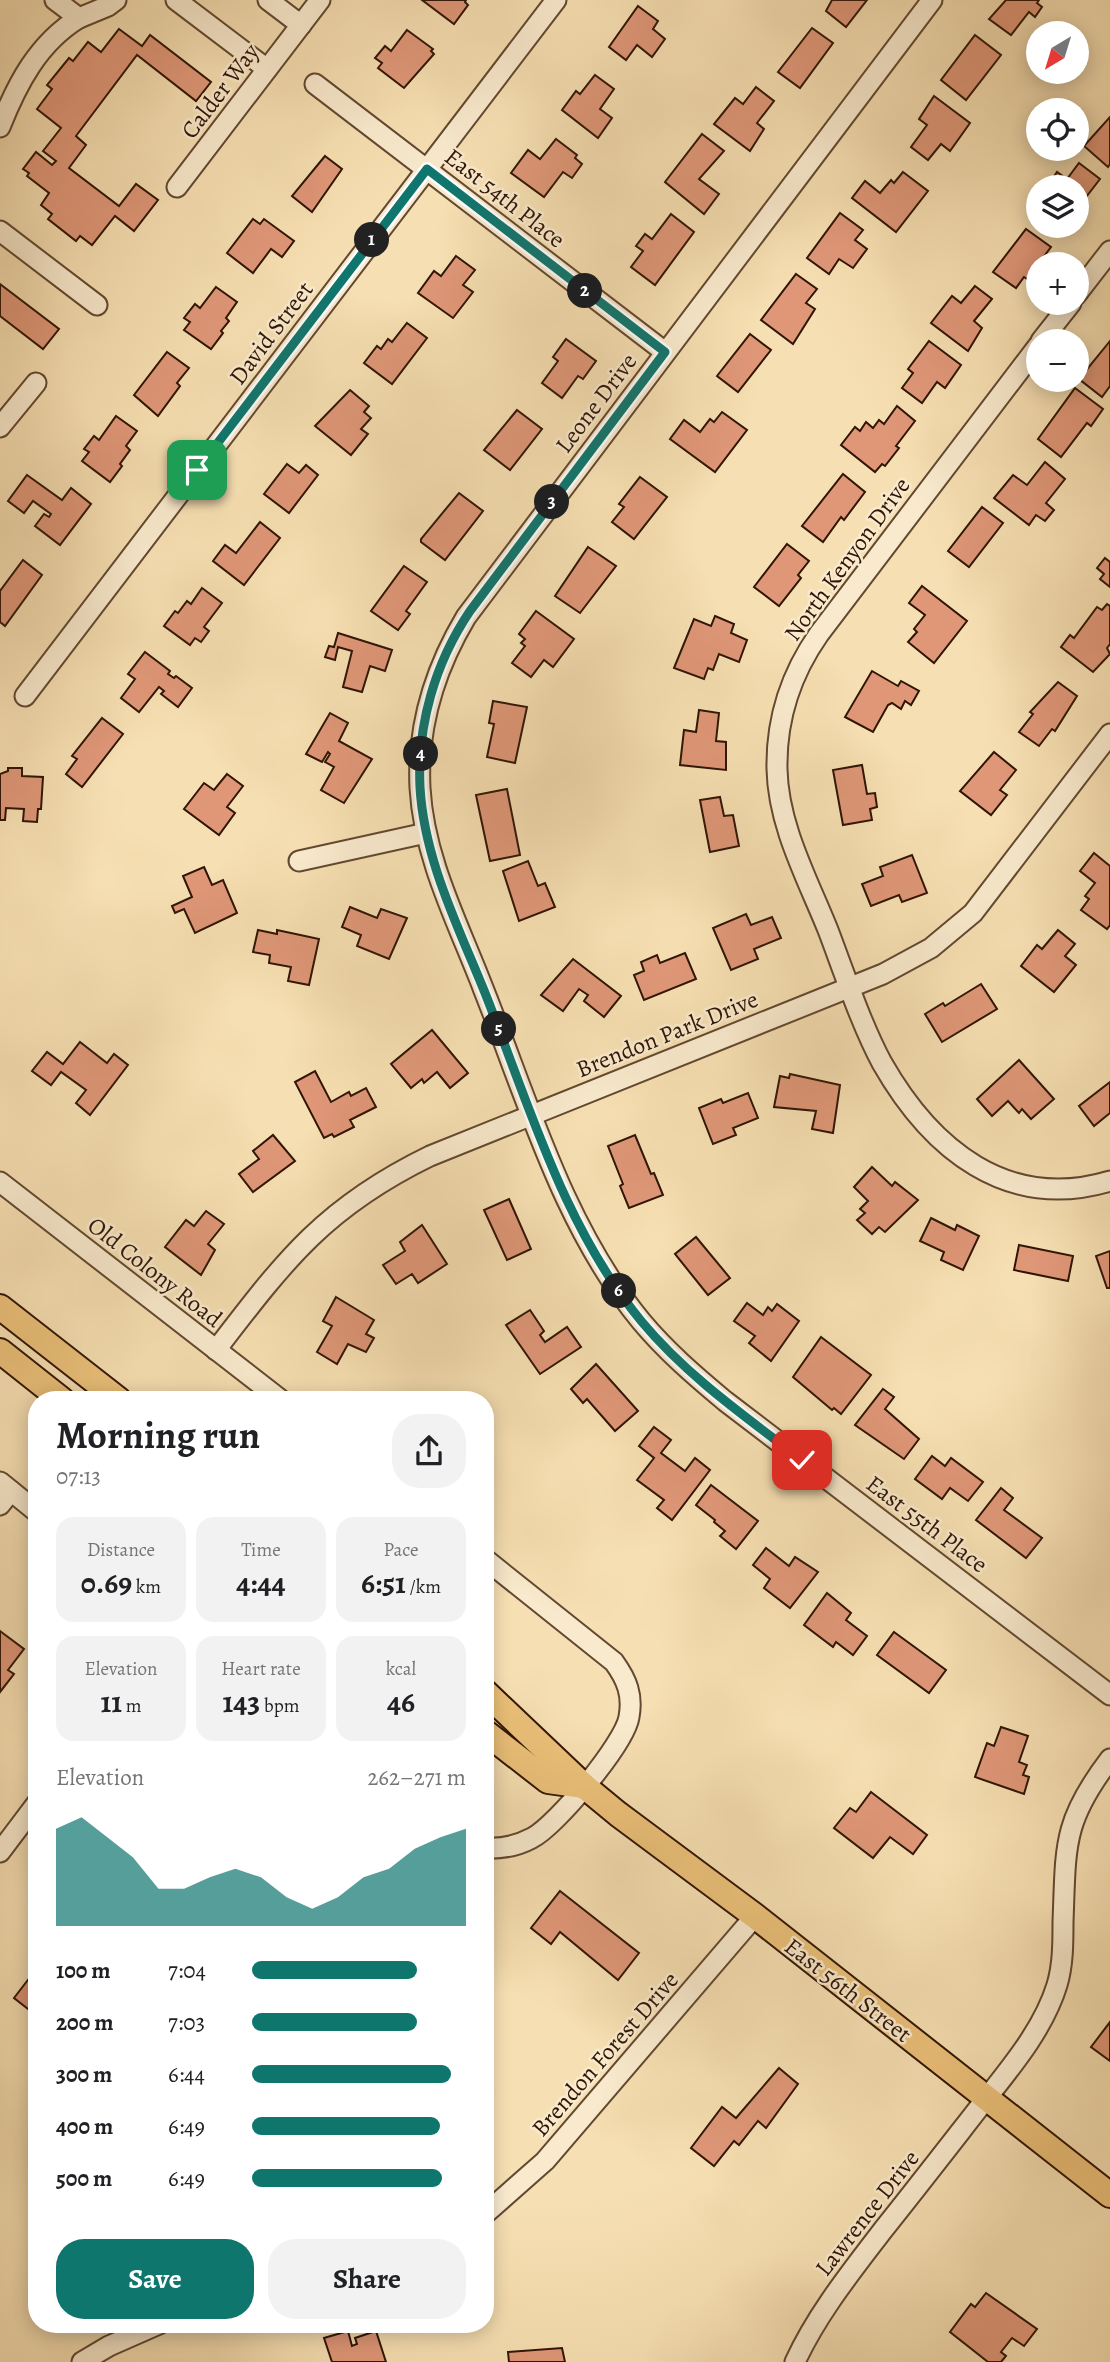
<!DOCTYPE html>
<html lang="en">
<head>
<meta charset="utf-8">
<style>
	:root { --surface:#fff; --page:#f2f2f2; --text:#202124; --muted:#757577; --accent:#0f766e }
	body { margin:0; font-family:Alegreya,serif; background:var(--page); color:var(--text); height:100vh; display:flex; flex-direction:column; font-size:26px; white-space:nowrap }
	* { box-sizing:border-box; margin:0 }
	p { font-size:23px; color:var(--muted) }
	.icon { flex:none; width:38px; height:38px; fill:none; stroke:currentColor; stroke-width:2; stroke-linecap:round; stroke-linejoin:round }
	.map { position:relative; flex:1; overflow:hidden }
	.details { position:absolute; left:28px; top:1391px; width:466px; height:942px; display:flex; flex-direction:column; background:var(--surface); border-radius:28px; box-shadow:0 4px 18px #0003 }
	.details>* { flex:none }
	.needle { width:46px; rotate:218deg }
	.controls { position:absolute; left:1026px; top:21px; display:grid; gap:14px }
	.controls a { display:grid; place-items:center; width:63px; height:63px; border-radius:50%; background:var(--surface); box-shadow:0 4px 18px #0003; font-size:35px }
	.pin { position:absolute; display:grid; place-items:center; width:60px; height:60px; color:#fff; margin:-30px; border-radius:14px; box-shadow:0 4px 10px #0006 }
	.km { position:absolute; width:35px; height:35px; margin:-18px; border-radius:50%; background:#222; color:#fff; font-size:19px; line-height:35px; text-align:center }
	.round { display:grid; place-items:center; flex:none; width:74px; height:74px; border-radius:28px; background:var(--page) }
	.overview { display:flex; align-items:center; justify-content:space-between; height:119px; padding:0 28px }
	h1 { font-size:38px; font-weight:700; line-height:52px }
	.stats { display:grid; grid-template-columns:repeat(3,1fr); gap:10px; height:119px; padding:7px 28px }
	.stats div { display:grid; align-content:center; border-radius:18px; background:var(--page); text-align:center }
	.stats b { font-size:30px; font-weight:700 }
	.stats small { font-size:19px; font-weight:400 }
	.stats p { font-size:19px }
	.chart { height:196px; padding:14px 28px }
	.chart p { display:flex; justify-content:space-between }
	.chart svg { width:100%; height:126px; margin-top:7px; fill:var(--accent); opacity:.7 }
	.button { display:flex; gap:14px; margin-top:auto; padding:14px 28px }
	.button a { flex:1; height:80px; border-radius:28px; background:var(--accent); color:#fff; font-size:28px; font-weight:700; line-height:80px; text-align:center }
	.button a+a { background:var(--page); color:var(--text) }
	ul { padding:0 28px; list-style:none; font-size:23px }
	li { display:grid; grid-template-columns:112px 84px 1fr; align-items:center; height:52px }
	li i { height:18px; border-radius:9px; background:var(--accent) }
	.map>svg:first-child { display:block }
</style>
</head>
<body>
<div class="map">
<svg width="1110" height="2362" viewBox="0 0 1110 2362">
	<rect width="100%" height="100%" fill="#f6dfb2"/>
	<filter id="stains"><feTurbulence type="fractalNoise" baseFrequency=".00286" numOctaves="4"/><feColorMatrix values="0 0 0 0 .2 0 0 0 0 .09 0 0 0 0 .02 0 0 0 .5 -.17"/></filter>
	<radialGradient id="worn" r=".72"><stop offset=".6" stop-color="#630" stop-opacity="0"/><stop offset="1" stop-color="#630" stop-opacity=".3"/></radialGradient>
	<g fill="#df9778" stroke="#301506" stroke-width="2">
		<path d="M422,0h44l-1,2 3,3 -14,19z"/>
		<path d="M832,0h35l-21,27 -20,-16z"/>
		<path d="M1006,0h33l-2,3 5,4 -7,10 -6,-5 -18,23 -22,-16z"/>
		<path d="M638,6l20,15 -5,8 12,10 -13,18 -15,-12 -11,15 -17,-13z"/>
		<path d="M812,28l21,15 -33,45 -22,-16z"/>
		<path d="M119,29l23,17 8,-11 61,47 -15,19 -59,-46 -61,81 10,9 -17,23 50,38 17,-22 22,16 -24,31 -19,-15 -23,29 -12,-9 -4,5 -28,-22 4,-5 -11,-9 8,-12 -22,-17 2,-3 -6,-4 13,-17 16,13 4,-4 -13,-10 18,-23 -24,-19 15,-20 -5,-4 22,-27 4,3 15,-19 13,10z"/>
		<path d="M407,30l26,19 -2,2 3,3 -30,34 -26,-20 4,-5 -7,-5 10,-12 6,5z"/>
		<path d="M975,35l26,20 -35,45 -25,-20z"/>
		<path d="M595,75l19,14 -14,20 12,9 -14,20 -36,-28 14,-19 4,3z"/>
		<path d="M756,87l18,14 -17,22 7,6 -14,22 -36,-27 21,-26 8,6z"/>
		<path d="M934,96l36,27 -20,28 -9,-7 -13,16 -17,-13 16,-22 -8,-6z"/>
		<path d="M1110,117v47l-2,3 -24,-21z"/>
		<path d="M702,134l22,17 -25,28 20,15 -15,20 -39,-32z"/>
		<path d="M556,139l21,16 -2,3 7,6 -10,14 -9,-6 -19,25 -33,-24 17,-23 12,9z"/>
		<path d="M325,156l17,13 -30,43 -20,-16z"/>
		<path d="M1079,163l21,16 -24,31v-23h-34l3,-4 3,3 9,-14 10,7z"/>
		<path d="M903,172l25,19 -32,41 -44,-34 13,-17 15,12 11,-13 3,3z"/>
		<path d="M840,213l23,17 -8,10 12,9 -14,19 -14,-9 -10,15 -22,-16z"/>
		<path d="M671,214l23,18 -39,53 -24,-18 12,-16 -7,-5 9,-12 7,5z"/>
		<path d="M253,219l7,5 4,-5 30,22 -12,16 -11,-8 -18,24 -26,-20z"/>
		<path d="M1026,229l25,18 -24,32 -3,-2 -8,11 -23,-16z"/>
		<path d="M456,256l19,14 -12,15 10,7 -20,26 -35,-25 16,-22 7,5z"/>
		<path d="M796,274l21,15 -11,14 9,6 -22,35 -32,-24z"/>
		<path d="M0,284l59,45 -16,20 -43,-33z"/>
		<path d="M975,286l17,13 -18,22 8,7 -14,23 -37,-28 21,-27 9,7z"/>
		<path d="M216,287l21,15 -11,16 3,3 -8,10 2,2 -12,16 -27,-19 6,-8 -6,-4 11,-14 5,4z"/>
		<path d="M407,323l20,15 -35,46 -28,-21 13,-17 4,3 7,-10 4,3z"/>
		<path d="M750,334l21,16 -33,42 -21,-16z"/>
		<path d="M566,339l30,22 -13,18 -5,-3 -16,22 -20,-15 16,-22 -5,-4z"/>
		<path d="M929,341l32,24 -16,23 -8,-6 -15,21 -20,-15 11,-15 -5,-4z"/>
		<path d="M1110,341v45l-8,11 -23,-18z"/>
		<path d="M167,352l22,16 -12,15 3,3 -22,30 -24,-21z"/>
		<path d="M1075,388l28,21 -12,17 -4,-3 -26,34 -23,-18z"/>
		<path d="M350,390l19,16 -5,6 7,6 -10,11 7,5 -17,21 -36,-29z"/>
		<path d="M897,406l18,15 -19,25 3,2 -14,18 -3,-2 -7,8 -34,-27 14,-18 5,4 6,-9 7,6 6,-8 5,4z"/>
		<path d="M517,410l25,19 -32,41 -26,-20z"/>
		<path d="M722,412l25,18 -32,42 -45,-33 14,-19 16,12 10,-13 4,3z"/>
		<path d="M116,416l21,15 -11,15 4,4 -10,14 2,2 -12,16 -28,-21 7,-9 -5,-3 10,-13 5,4z"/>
		<path d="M1045,462l20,17 -19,24 8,7 -9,11 -9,-6 -7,10 -35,-27 19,-23 14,10z"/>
		<path d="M287,464l12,9 7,-8 12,10 -29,38 -25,-19z"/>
		<path d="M843,474l22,18 -21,28 -3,-3 -18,25 -21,-16z"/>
		<path d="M27,475l35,25 9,-12 20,16 -31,41 -25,-19 9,-12 5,3 2,-3 -18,-13 -9,12 -16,-12z"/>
		<path d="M640,477l27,20 -33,42 -22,-17 12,-15 -5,-3z"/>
		<path d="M459,493l24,18 -38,49 -24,-18v-3z"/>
		<path d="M982,507l21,16 -34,44 -21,-16z"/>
		<path d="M260,522l20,16 -36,47 -31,-24 12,-16 11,8z"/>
		<path d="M787,544l22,17 -11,14 3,3 -22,28 -25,-19z"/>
		<path d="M588,547l28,19 -36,47 -25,-17z"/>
		<path d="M1105,558l5,4v25l-10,-8 4,-5 -7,-6z"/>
		<path d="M23,560l19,15 -37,51 -5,-4v-31z"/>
		<path d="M404,566l23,16 -21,29 4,3 -12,16 -27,-19z"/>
		<path d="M922,586l45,35 -33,42 -26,-21 9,-10 -3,-3 11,-14 -16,-12z"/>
		<path d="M202,588l20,15 -18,24 5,4 -8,11 -6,-4 -5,7 -26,-19 11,-15 3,2 9,-12 4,3z"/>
		<path d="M1107,604l3,2v38l-3,4 3,6 -17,18 -32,-25 9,-12 4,3 23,-31 5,3z"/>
		<path d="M536,611l38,28 -21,28 -9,-7 -13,17 -19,-14 13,-17 -4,-3 4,-4 -6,-5z"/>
		<path d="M715,616l19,8 -3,9 16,7 -8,22 -20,-8 -6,16 -5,-2 -4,11 -30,-11 20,-49 17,7z"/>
		<path d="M338,633l54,17 -7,21 -15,-5 -8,26 -19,-5 9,-36 -14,-4 -3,13 -10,-3 4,-11 5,1z"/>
		<path d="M145,652l25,19 -2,3 6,4 2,-2 16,12 -14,19 -17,-13 3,-3 -5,-4 -20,25 -18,-14 14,-19 -7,-5z"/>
		<path d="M872,671l26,15 3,-5 18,10 -8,14 -6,-4 -4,8 -9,-6 -4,2 -15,27 -28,-15z"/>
		<path d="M1058,682l19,14 -22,35 -3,-2 -13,17 -20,-14 14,-18 -3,-2z"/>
		<path d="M493,701l34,6 -12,56 -28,-6 7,-33 -5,-1z"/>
		<path d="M699,710l20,3 -3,28 10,1v28l-46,-5 4,-35 12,2z"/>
		<path d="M330,713l18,10 -9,18 33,18 -28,44 -23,-13 13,-23 -9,-5 5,-8 -2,-2 -6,10 -16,-8z"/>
		<path d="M102,718l21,16 -41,53 -16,-13 11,-15 -5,-3z"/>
		<path d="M994,752l22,18 -16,20 7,5 -16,20 -31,-24z"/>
		<path d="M862,765l5,29 8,-1 2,14 -7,2 2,11 -29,5 -10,-55z"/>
		<path d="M8,768h14v8l21,1 -2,32h-3l-1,13 -14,-1 1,-12 -18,-1 -1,12h-5v-46l8,-3z"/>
		<path d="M227,774l16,12 -16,21 8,6 -16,22 -35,-26 20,-26 10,7z"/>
		<path d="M507,789l13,66 -30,6 -14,-66z"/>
		<path d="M720,797l4,19 9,-1 6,31 -29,6 -10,-52z"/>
		<path d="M1094,853l16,13v59l-3,4 -26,-19 8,-11 -4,-3 10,-13 -15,-12z"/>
		<path d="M912,855l15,38 -25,9 -3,-7 -28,11 -9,-22 21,-8 -3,-9z"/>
		<path d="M528,861l10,25 7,-3 10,24 -36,14 -16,-50z"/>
		<path d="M204,867l8,18 11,-5 14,33 -42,20 -11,-24 -9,4 -3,-7 20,-9 -9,-21z"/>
		<path d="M350,907l27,11 4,-9 26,9 -18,41 -32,-13 4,-11 -19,-8z"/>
		<path d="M746,914l5,11 21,-8 9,21 -27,11 4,10 -27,11 -18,-42z"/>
		<path d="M258,930l19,4v-4l42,9 -10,46 -21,-4 3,-14 -22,-4 1,-8 -17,-3z"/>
		<path d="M1058,930l17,14 -10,12 11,9 -22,27 -33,-26 16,-21 5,4z"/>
		<path d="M685,953l11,26 -52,21 -10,-25 10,-4 -3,-9 16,-7 3,8z"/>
		<path d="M573,959l48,37 -17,21 -20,-16 4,-6 -9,-6 -16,22 -22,-16z"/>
		<path d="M981,984l16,25 -55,33 -17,-28 18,-11 2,3z"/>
		<path d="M432,1030l36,43 -18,15 -13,-16 -13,11 -2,-4 -11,9 -20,-24z"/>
		<path d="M80,1042l27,21 7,-9 14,11 -38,50 -14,-12 10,-13 -25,-18 -10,13 -19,-14 15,-19 16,12z"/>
		<path d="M1019,1060l35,39 -23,20 -9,-10 -3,4 -11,-12 -16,15 -15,-17z"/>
		<path d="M315,1071l16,31 18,-10 2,4 15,-8 10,19 -26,13 4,7 -20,10 -2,-3 -8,4 -29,-56z"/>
		<path d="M790,1074l50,11 -7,48 -21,-4 4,-18 -42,-4 6,-31 9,2z"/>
		<path d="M1110,1082v31l-16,13 -15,-20z"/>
		<path d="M748,1093l10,25 -25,10 3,7 -23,9 -14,-36 22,-9 2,4z"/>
		<path d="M273,1135l22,26 -42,31 -14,-18 20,-15 -6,-8z"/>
		<path d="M635,1135l16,39 3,-1 9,22 -34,13 -9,-22 3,-2 -15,-38z"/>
		<path d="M872,1167l20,19 3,-4 23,18 -33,32 -6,-5 -7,7 -15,-14 8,-7 -5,-4 8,-8 -14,-14z"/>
		<path d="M509,1199l22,50 -24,11 -23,-50z"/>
		<path d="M206,1211l18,13 -16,20 7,6 -14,25 -36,-28 21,-27 8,6z"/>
		<path d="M931,1218l24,12 2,-5 22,11 -16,34 -22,-10 3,-8 -24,-11z"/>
		<path d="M422,1225l25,39 -29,19 -6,-9 -16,10 -13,-19 22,-14 -5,-9z"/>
		<path d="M696,1237l34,41 -22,17 -33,-41z"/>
		<path d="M1019,1245l54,11 -5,25 -54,-11z"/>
		<path d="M1110,1251v37h-3l-11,-32z"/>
		<path d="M336,1297l38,23 -8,14 8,4 -8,14 -18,-8 -11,20 -20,-12 15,-26 -9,-5z"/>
		<path d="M747,1303l16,12 5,-8 4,4 5,-7 22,17 -28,40 -22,-18 6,-7 -21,-15z"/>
		<path d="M530,1310l14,21 -4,4 5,7 22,-15 14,20 -41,27 -34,-49z"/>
		<path d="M821,1337l50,38 -30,39 -7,-6 -2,2 -39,-33z"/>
		<path d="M596,1364l42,47 -23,20 -28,-32 -4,4 -12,-14z"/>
		<path d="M883,1389l11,8 -9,12 34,30 -15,20 -49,-34z"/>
		<path d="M654,1427l17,13 -10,13 24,18 10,-13 15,12 -38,50 -15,-12 7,-8 -27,-20 17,-22 -15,-12z"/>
		<path d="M932,1456l13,10 6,-8 32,24 -15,19 -18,-13 -8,11 -27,-20z"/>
		<path d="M711,1485l47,36 -22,28 -16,-13 5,-5 -11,-9 1,-2 -19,-15z"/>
		<path d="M1001,1488l12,10 -9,12 38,28 -16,20 -50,-38z"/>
		<path d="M766,1548l23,18 6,-9 23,15 -28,36 -26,-20 6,-9 -17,-14z"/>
		<path d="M827,1593l24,20 -5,7 21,16 -14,19 -17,-13 -3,5 -29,-22z"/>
		<path d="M0,1631l24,18 -16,21 6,4 -14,18z"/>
		<path d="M894,1632l52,38 -17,23 -52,-38z"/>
		<path d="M1001,1727l27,9 -9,26 8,3 -4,10 6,2 -5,17 -49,-17 12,-34 7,3z"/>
		<path d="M871,1792l56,43 -14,19 -23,-17 -17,21 -39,-30 16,-20 6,4z"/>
		<path d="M560,1891l79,62 -21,27 -58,-48 -9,12 -20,-16z"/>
		<path d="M34,1972l3,2v42l-23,-18z"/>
		<path d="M1110,2022v39l-19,-14z"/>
		<path d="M779,2068l19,16 -32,44 -8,-7 -19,24 -5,-4 -20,25 -23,-18 31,-41 14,11z"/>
		<path d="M986,2293l51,36 -13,17 -12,-8 -11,14 5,4 -5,6h-13l-38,-30 21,-28 4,3z"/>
		<path d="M348,2331l4,15 5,-2 -2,-6 21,-7 10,31h-54l-8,-24z"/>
		<path d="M562,2348l3,14h-56l-1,-10z"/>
	</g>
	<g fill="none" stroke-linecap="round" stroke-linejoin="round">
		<defs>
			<g id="minor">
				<path d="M55,0l24,18 29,-12 8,-6"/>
				<path d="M176,0l91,69"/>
				<path d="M268,0l33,25"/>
				<path d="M932,0l-466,617c-31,52 -49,110 -46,171 4,71 38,135 63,200 45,113 80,238 158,333 25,30 54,55 84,80l385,294"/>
				<path d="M315,84l350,268"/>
				<path d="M0,127c17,-43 38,-84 79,-109"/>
				<path d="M177,187l143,-187"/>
				<path d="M0,231l97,74"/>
				<path d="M1076,295l34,-44"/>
				<path d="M1041,341l30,-38"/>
				<path d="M1038,346l-219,288c-28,40 -43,86 -42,135 1,56 30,109 51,161 16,42 33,94 54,133 49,86 125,149 228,118"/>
				<path d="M0,427l36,-44"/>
				<path d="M25,696l531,-696"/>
				<path d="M299,861l127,-28"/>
				<path d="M0,1182l281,218"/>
				<path d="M216,1350c69,-90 109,-143 214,-194l453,-182 48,-26 42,-35 137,-179"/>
				<path d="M0,1482l37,30"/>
				<path d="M0,1505l11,-14"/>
				<path d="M485,1559l129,103c13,18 19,33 15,55 -4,26 -73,109 -97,121 -15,8 -31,11 -47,10"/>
				<path d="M0,1852l37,-49"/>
				<path d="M485,2214l60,-53 210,-245"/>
				<path d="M82,2362l27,-16 50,-22"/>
				<path d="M795,2362c22,-48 56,-90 88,-132 32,-40 63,-80 95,-121 29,-37 65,-78 79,-124 6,-20 6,-42 6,-63 3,-76 -1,-100 47,-163"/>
			</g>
			<g id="major">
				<path d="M0,1307l119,93"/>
				<path d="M0,1351l62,49"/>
				<path d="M485,1692l99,94 34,28 137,102 355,279"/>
				<path d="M485,1732l63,49 36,5"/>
			</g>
		</defs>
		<use href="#minor" stroke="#624831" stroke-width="23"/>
		<use href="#major" stroke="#301506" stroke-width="28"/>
		<use href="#minor" stroke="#f9eacd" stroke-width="19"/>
		<use href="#major" stroke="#ebc079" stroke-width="24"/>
	</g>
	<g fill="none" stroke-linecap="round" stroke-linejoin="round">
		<defs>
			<path id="route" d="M197,470l230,-301 238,183 -195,259c-35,52 -53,114 -50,176 4,74 40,143 67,211 43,110 78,231 155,324 45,54 104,95 160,138"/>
		</defs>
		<use href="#route" stroke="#fff" stroke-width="14"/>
		<use href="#route" stroke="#0f766e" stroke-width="9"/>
	</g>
	<g text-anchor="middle" stroke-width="5" stroke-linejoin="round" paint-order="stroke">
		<g font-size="24" fill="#301506" stroke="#f9eacd">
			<text transform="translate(220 91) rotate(-53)" y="8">Calder Way</text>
			<text transform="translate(505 198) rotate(38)" y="8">East 54th Place</text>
			<text transform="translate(271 333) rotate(-53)" y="8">David Street</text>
			<text transform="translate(596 403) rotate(-53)" y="8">Leone Drive</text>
			<text transform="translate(847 559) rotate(-54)" y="8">North Kenyon Drive</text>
			<text transform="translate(667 1034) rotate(-22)" y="8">Brendon Park Drive</text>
			<text transform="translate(155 1272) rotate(38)" y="8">Old Colony Road</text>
			<text transform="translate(927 1524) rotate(37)" y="8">East 55th Place</text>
			<text transform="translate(848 1990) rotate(38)" y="8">East 56th Street</text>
			<text transform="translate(605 2054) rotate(-49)" y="8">Brendon Forest Drive</text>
			<text transform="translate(867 2213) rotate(-52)" y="8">Lawrence Drive</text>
		</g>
	</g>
	<rect width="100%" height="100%" filter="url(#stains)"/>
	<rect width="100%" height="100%" fill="url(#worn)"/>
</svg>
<div class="controls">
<a><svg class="needle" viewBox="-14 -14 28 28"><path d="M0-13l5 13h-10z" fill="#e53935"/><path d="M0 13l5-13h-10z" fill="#757577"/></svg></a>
<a><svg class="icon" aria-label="locate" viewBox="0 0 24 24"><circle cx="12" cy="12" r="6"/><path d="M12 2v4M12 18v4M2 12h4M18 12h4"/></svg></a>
<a><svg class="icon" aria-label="layers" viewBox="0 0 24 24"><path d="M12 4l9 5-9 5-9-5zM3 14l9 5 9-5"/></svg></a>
<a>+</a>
<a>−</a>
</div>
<div class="pin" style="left:197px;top:470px;background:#1e9e55"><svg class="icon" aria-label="arrive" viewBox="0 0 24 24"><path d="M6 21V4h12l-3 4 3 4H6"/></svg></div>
<div class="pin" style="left:802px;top:1460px;background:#d93025"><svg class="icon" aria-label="check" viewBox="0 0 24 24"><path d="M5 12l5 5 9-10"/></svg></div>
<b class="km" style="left:372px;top:240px">1</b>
<b class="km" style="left:585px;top:291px">2</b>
<b class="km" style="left:552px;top:502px">3</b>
<b class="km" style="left:421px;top:754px">4</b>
<b class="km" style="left:499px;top:1029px">5</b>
<b class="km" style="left:619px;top:1291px">6</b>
<section class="details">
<div class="overview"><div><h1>Morning run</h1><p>07:13</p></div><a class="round"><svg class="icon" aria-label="share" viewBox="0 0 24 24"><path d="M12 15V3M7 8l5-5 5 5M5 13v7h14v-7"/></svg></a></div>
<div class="stats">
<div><p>Distance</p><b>0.69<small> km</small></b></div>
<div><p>Time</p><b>4:44</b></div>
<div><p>Pace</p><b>6:51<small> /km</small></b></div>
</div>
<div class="stats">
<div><p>Elevation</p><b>11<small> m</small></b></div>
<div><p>Heart rate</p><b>143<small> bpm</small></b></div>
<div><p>kcal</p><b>46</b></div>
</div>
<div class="chart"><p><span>Elevation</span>262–271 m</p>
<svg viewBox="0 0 160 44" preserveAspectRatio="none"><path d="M0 44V10L10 6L20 13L30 20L40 31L50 31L60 27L70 24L80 27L90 34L100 38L110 34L120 27L130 24L140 17L150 13L160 10V44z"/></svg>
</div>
<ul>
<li><b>100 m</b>7:04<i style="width:77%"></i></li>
<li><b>200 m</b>7:03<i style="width:77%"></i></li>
<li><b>300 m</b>6:44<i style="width:93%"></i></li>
<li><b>400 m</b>6:49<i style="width:88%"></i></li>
<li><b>500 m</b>6:49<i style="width:89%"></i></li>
</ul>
<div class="button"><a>Save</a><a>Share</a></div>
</section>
</div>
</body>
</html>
